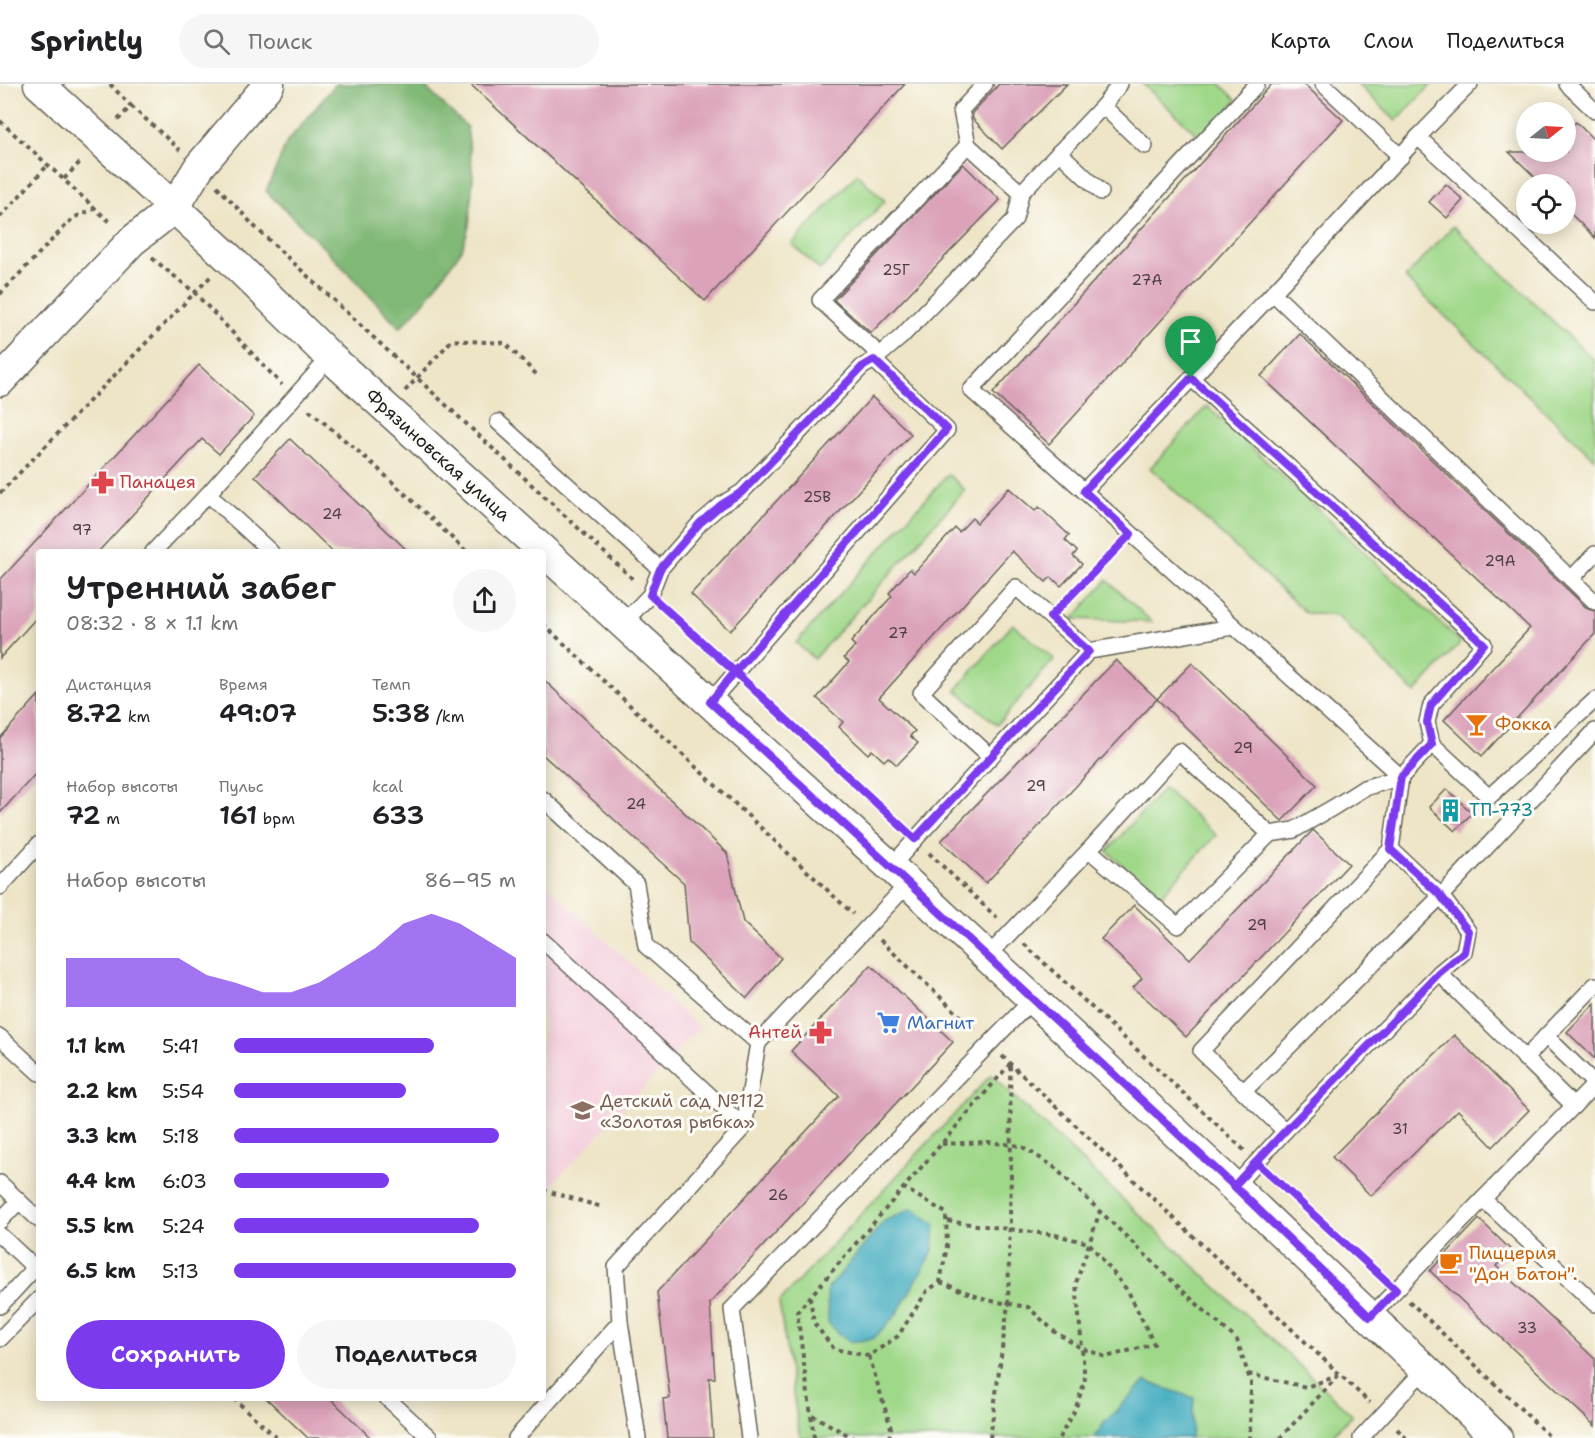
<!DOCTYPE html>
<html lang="ru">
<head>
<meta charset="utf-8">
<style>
	:root { --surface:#fff; --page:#f6f6f6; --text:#202124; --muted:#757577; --line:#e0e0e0; --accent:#7c3aed }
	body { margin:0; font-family:"Shantell Sans",sans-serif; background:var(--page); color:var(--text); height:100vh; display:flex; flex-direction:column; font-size:22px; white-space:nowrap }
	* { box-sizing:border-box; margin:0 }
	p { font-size:20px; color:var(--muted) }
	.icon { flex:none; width:33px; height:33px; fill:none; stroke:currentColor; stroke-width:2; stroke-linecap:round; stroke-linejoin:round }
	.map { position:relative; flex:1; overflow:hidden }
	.panel { position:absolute; left:36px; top:465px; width:510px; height:852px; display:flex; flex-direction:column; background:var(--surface); border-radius:6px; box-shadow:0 3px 15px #0003 }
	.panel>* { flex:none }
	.needle { width:39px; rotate:72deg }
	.controls { position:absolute; left:1516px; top:18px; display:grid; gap:12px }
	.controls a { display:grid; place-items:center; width:60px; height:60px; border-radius:50%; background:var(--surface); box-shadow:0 3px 15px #0003; font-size:30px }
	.pin { position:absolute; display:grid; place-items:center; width:51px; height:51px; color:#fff; margin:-62px -26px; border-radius:50% 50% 50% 0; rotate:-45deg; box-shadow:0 0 6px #0007 }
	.pin .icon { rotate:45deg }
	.round { display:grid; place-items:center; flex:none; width:63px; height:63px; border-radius:32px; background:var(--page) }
	.head { display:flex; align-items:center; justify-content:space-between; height:102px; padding:0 30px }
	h1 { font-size:33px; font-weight:600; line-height:45px }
	.metrics { display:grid; grid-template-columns:repeat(3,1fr); gap:9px; height:102px; padding:6px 30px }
	.metrics div { display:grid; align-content:center }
	.metrics b { font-size:26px; font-weight:600 }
	.metrics small { font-size:16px; font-weight:400 }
	.metrics p { font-size:16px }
	.chart { height:168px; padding:12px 30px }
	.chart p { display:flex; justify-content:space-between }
	.chart svg { width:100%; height:108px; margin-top:6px; fill:var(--accent); opacity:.7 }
	.action { display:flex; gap:12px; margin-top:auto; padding:12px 30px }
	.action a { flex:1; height:69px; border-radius:36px; background:var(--accent); color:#fff; font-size:24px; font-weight:600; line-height:69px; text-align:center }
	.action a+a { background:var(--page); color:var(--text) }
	ul { padding:0 30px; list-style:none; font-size:20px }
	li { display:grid; grid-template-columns:96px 72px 1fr; align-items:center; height:45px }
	li i { height:15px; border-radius:8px; background:var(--accent) }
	header { display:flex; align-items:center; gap:36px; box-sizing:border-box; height:84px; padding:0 30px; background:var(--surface); border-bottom:2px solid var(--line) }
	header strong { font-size:28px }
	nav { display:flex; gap:33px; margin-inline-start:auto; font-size:21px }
	.search { width:420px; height:54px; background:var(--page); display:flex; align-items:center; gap:15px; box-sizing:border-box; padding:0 21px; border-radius:33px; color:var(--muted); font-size:22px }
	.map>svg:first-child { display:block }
</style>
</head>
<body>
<header>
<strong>Sprintly</strong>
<div class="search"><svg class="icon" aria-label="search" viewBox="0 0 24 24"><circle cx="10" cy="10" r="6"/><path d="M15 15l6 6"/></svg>Поиск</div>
<nav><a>Карта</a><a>Слои</a><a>Поделиться</a></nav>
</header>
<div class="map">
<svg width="1595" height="1354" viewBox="0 0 1595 1354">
	<rect width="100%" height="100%" fill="#fdfcf7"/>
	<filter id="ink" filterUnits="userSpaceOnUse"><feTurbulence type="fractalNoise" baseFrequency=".0167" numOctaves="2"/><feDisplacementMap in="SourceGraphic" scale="12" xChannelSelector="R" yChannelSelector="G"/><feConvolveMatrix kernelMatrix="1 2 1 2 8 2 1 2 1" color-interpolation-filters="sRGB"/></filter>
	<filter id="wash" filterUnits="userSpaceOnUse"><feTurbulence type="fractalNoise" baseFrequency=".008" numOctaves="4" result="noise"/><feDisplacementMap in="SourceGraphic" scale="24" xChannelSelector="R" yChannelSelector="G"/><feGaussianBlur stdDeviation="1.35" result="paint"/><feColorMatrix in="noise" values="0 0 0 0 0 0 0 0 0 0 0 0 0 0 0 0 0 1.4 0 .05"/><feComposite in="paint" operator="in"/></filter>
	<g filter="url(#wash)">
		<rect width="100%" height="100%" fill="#eee5c7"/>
		<path fill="#f4cfdd" d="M543,797l156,147 -156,166z"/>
		<g fill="#a0d88a" stroke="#5e7a53" stroke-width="1.5">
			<path d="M1143,0h77l17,16 -36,38z"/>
			<path d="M1358,0h74l-36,37z"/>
			<path d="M857,90l28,27 -65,69 -28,-26z"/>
			<path d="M1453,142l142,135v98l-190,-181z"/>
			<path d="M1207,322l254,236 -46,51 -78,-77 -31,-3 -156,-145z"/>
			<path d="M948,390l17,16 -151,169 -18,-16z"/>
			<path d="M1107,496l45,42 -79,-3z"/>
			<path d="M1013,540l41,35 -57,66 -41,-35z"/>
			<path d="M1164,704l52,47 -57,63 -52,-47z"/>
			<path d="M991,991l361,340 -22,23h-530l-21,-136z"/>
		</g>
		<path fill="#80b876" stroke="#4e6a49" stroke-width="1.5" d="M336,0h86l45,43 6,49 -4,50 -7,23 -36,51 -26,28 -68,-72 -66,-65 21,-49z"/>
		<g fill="#40abbf" stroke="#2e646e" stroke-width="1.5">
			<path d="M913,1124l22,16 -2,28 -37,63 -23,24 -24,3 -21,-19 -1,-33 57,-69z"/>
			<path d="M1145,1297l49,17 -3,40h-97l10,-15z"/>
		</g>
		<g id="blocks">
			<g fill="#dba2ba">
				<path d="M470,0h435l-200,217z"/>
				<path d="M999,0h68l-65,65 -29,-30 -1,-6z"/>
				<path d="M1272,0h32l39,36 -294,324 -56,-51z"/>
				<path d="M1576,38l19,19v97l-29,-29v-25h-24l-33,-32h57v-19z"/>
				<path d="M963,80l37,36 -129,133 -37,-33z"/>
				<path d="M1446,100l17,16 -16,18 -18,-16z"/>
				<path d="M1300,250l288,275 7,2v23l-113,122 -38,-36 86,-92 -269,-252z"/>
				<path d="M199,281l55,51 -35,38 -17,-15 -104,113h-59v63l-39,43v-78z"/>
				<path d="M872,313l39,37 -181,197 -39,-37z"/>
				<path d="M290,355l119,113h-76l-78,-76z"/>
				<path d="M1009,404l26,23 4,-4 30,28 -4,5 12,11 -4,5 9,8 -21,22 -10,-9 -5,5 -34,-31 -133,147 36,33 -5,5 8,7 -21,22 -9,-8 -4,4 -12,-11 -4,4 -29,-27 4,-5 -26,-24 32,-36 -5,-4 11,-12 -4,-4 41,-46 -3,-3 21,-24 4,4 41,-45 4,4 13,-14 5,5z"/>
				<path d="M1116,576l41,39 -171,184 -45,-42z"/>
				<path d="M1192,579l125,122 -35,36 -125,-122z"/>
				<path d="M543,595l184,174 16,69 38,36 -34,40 -58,-55 -5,-60 -141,-128z"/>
				<path d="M39,611v75l-39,43v-75z"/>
				<path d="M1447,705l25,24 -17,18 -26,-24z"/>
				<path d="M1313,746l36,34 -163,173 -36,-35 -17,-14 9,-10 -41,-39 33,-34 56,54z"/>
				<path d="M871,881l82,77 -243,261 5,75h-6l4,60h-46l-4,-39 7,-1 -13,-106 182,-196 -48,-45z"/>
				<path d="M1595,919v56l-28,-27z"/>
				<path d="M1454,951l75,75 -36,37 -35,-37 -87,86 -39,-39z"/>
				<path d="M1479,1135l32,31 -15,16 99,93v67l-165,-155z"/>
				<path d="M266,1314h64l41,40h-63z"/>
			</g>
		</g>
	</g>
	<g filter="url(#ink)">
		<use href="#blocks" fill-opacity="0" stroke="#666258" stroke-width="1.5"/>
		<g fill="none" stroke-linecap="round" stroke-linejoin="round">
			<defs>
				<g id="lane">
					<path d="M1323,0l78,73"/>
					<path d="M1470,0l-52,53 -145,156 -189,198 317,286 31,-33 57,53 106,-97"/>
					<path d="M1567,0l28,27"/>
					<path d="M1103,22l42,40"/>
					<path d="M1418,53l177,165"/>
					<path d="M968,61l-7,-35 24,-26"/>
					<path d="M1059,68l42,40"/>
					<path d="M1273,209l322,309"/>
					<path d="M880,271l-60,-55 148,-155 53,48"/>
					<path d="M874,276l27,-23 114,-118 6,-26 82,-87 17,-22"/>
					<path d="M1191,294l293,266 -53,61 -4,17 5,22"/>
					<path d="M498,338l162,147"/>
					<path d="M1084,407l-113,-101 286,-306"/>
					<path d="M208,410l63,58"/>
					<path d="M153,468l55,-58 122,-137"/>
					<path d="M1571,495l24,-25"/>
					<path d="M623,539l27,-28 10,-26 40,-46 21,-18 21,-13 120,-125 12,-7 73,70 -237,272"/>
					<path d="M1089,567l144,-24"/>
					<path d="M543,715l93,85 10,62 112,97"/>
					<path d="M1089,766l89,76 92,-92"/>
					<path d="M891,783c64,-74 132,-144 198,-216l-73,-64 -95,106 70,64"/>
					<path d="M0,803l39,-43"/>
					<path d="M543,857l201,186"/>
					<path d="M987,873l102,-107 90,-99 91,83 24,-4 40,-23 30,-19 37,-11 -10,72 50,47 27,35 -4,21 -25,21 -154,158 -51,56"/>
					<path d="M1439,889l135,133"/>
					<path d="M1595,901l-49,51 49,48"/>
					<path d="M0,953l39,36"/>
					<path d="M1525,975l21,-23"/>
					<path d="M1244,1007l197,-195 154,-165"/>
					<path d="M1285,1047l-84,-80 190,-202"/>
					<path d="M0,1099l39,37"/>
					<path d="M1483,1115l112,-115"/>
					<path d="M0,1137l19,-20"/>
					<path d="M0,1151l35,33 -35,38"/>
					<path d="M1370,1233l113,-118 112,105"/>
					<path d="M620,1238l18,116"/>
					<path d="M0,1255l39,-40"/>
					<path d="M387,1314l43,40"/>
					<path d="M516,1354l104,-116 -4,-55 128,-140 14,-84 150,-159"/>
					<path d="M749,1354l-17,-129 301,-310"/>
					<path d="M1361,1354l64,-69"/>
				</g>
				<g id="street">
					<path d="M39,0l191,175 100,98 561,510 343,320 263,251"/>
					<path d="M0,297l132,-140 42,-33 25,-41 70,-83"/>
				</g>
			</defs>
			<use href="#lane" stroke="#666258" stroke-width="18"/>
			<use href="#street" stroke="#666258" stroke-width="33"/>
			<g stroke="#666258" stroke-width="4" stroke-dasharray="4.5 4.5" stroke-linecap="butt">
				<path d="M110,0l21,22 -14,15"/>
				<path d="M131,22l49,44"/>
				<path d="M0,37l112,103"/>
				<path d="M64,95l18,-19"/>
				<path d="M217,102l38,41 380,354"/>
				<path d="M0,133l48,-52"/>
				<path d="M152,174l42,34 88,93"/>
				<path d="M0,210l73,-76 21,-9"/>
				<path d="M405,307l47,-51 53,3 33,33"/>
				<path d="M309,326l64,54 94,88"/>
				<path d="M0,409l211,-217"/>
				<path d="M1063,520l55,-57"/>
				<path d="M665,524l56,52"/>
				<path d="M543,540l310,290"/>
				<path d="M749,601l153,142"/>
				<path d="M929,769l68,65"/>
				<path d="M880,856l95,90"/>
				<path d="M1024,860l220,206"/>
				<path d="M1002,972l368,347"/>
				<path d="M942,1060l46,-2 33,4 32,20 135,130 49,44 14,43 -1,55"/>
				<path d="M1269,1090l114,104"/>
				<path d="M543,1106l59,17"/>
				<path d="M940,1198l46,18 42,7 27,25 26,16 25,9 48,-13 -26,-53 -39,-48 -34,-8 -109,-14"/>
				<path d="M810,1213l4,26 20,26 35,7 29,-20 29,-45 13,-9 7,-35 -1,-34 -42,-25"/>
				<path d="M1409,1217l142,137"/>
				<path d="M869,1272l22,72 -2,10"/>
				<path d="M1248,1290l58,13 34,-12"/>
				<path d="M233,1314l44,40"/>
				<path d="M812,1331l41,23"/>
				<path d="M1397,1345l9,9"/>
				<path d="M814,1354l-17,-126 213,-248"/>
				<path d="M990,1354l18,-134 3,-130 -1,-110"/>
				<path d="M1059,1354l16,-28 10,-29 -9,-98 24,-72"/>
				<path d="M1280,1354l57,-61"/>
			</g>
			<use href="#lane" stroke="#fff" stroke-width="15"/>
			<use href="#street" stroke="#fff" stroke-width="30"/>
		</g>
	</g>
	<g fill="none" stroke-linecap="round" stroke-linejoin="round" filter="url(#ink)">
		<defs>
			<path id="route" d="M1191,294l-107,113 47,43 -81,83 39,34 -174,188 -180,-167 -85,-77 10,-26 40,-46 21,-18 21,-13 120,-125 12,-7 73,69 -212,243 -25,30 181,165 343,319 22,-24 140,128 -26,27 -136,-131 51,-55 103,-105 51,-53 25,-21 4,-21 -27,-35 -51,-47 11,-72 31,-33 -5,-22 4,-17 53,-61 -293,-266"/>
		</defs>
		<use href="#route" stroke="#fff" stroke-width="12"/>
		<use href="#route" stroke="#7c3aed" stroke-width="8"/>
	</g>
	<defs>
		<symbol id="pharmacy-bare" viewBox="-9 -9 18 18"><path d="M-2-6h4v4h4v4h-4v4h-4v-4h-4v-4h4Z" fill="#e0444e" stroke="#fdfcf7" stroke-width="2.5" paint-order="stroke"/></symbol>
		<symbol id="bar-bare" viewBox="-9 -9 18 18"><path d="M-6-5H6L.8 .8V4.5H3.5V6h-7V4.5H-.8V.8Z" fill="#e8710a" stroke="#fdfcf7" stroke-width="2.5" paint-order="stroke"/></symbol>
		<symbol id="building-bare" viewBox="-9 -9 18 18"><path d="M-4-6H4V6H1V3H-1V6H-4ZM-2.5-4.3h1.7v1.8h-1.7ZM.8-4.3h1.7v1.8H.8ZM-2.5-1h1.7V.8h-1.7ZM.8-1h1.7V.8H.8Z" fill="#0f9aa8" stroke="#fdfcf7" stroke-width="2.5" paint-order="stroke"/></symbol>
		<symbol id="supermarket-bare" viewBox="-9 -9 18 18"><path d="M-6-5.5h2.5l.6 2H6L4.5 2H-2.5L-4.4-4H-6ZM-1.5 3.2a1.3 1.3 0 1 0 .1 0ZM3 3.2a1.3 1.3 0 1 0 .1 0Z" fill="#3f7fe0" stroke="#fdfcf7" stroke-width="2.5" paint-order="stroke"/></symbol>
		<symbol id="school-bare" viewBox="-9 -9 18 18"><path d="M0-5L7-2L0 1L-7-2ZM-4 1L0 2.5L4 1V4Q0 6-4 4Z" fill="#8d6e63" stroke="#fdfcf7" stroke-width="2.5" paint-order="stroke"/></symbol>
		<symbol id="cafe-bare" viewBox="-9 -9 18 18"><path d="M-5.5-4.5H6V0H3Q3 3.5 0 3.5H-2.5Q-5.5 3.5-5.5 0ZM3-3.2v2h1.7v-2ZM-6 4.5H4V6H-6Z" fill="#e8710a" stroke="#fdfcf7" stroke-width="2.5" paint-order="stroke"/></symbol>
	</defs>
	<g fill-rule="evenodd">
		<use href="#pharmacy-bare" x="86" y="382" width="33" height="33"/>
		<use href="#bar-bare" x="1460" y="624" width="33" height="33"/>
		<use href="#building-bare" x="1434" y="710" width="33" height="33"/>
		<use href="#supermarket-bare" x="872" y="922" width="33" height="33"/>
		<use href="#pharmacy-bare" x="804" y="932" width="33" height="33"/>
		<use href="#school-bare" x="566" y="1010" width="33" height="33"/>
		<use href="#cafe-bare" x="1434" y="1162" width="33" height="33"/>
	</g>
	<g text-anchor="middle" stroke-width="6" stroke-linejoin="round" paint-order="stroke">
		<g font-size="15" fill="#4c3e44">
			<text x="896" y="191">25Г</text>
			<text x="1147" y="201">27А</text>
			<text x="817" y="418">25В</text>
			<text x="332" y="435">24</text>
			<text x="82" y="451">97</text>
			<text x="1500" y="482">29А</text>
			<text x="898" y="554">27</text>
			<text x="1243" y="669">29</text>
			<text x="1036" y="707">29</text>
			<text x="636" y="725">24</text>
			<text x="1257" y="846">29</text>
			<text x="1400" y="1050">31</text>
			<text x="778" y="1116">26</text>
			<text x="1527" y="1249">33</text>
		</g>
		<g font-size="18" fill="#1c1c1c" stroke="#fdfcf7">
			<text transform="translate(438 371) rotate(42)" y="6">Фрязиновская улица</text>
		</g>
		<g font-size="18" fill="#be3a42" stroke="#fdfcf7" text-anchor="start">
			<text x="120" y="404">Панацея</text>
			<text x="802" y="954" text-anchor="end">Антей</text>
		</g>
		<g font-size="18" fill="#c56008" stroke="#fdfcf7" text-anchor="start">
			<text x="1495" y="646">Фокка</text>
			<text x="1469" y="1175">Пиццерия<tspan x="1469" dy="21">"Дон Батон".</tspan></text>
		</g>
		<g font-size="18" fill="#0d838f" stroke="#fdfcf7" text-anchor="start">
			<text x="1469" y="732">ТП-773</text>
		</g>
		<g font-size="18" fill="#366cbe" stroke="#fdfcf7" text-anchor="start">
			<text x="907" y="945">Магнит</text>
		</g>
		<g font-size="18" fill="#785e54" stroke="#fdfcf7" text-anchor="start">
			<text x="600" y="1023">Детский сад №112<tspan x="600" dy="21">«Золотая рыбка»</tspan></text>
		</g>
	</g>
</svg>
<div class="controls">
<a><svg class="needle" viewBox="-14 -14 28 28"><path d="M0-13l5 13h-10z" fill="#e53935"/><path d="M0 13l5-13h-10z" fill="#757577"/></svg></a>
<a><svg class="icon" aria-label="locate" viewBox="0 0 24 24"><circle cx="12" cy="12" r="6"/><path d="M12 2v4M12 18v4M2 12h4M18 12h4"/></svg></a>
</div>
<div class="pin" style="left:1191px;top:294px;background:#1e9e55"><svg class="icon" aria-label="arrive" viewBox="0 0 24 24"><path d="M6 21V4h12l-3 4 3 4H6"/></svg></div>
<section class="panel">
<div class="head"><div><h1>Утренний забег</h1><p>08:32 · 8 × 1.1 km</p></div><a class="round"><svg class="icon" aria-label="share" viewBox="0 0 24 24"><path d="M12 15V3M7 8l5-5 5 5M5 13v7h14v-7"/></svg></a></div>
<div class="metrics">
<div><p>Дистанция</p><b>8.72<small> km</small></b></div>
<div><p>Время</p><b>49:07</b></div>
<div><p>Темп</p><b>5:38<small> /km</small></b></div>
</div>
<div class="metrics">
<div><p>Набор высоты</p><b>72<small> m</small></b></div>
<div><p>Пульс</p><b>161<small> bpm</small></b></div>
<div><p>kcal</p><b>633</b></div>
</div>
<div class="chart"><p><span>Набор высоты</span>86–95 m</p>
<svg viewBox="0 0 160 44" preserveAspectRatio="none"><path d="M0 44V24L10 24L20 24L30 24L40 24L50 31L60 34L70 38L80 38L90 34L100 27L110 20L120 10L130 6L140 10L150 17L160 24V44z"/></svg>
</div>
<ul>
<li><b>1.1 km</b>5:41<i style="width:71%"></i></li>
<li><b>2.2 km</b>5:54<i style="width:61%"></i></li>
<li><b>3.3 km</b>5:18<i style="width:94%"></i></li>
<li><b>4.4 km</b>6:03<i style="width:55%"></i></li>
<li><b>5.5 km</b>5:24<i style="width:87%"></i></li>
<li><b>6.5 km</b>5:13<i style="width:100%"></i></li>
</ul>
<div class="action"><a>Сохранить</a><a>Поделиться</a></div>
</section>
</div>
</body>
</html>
